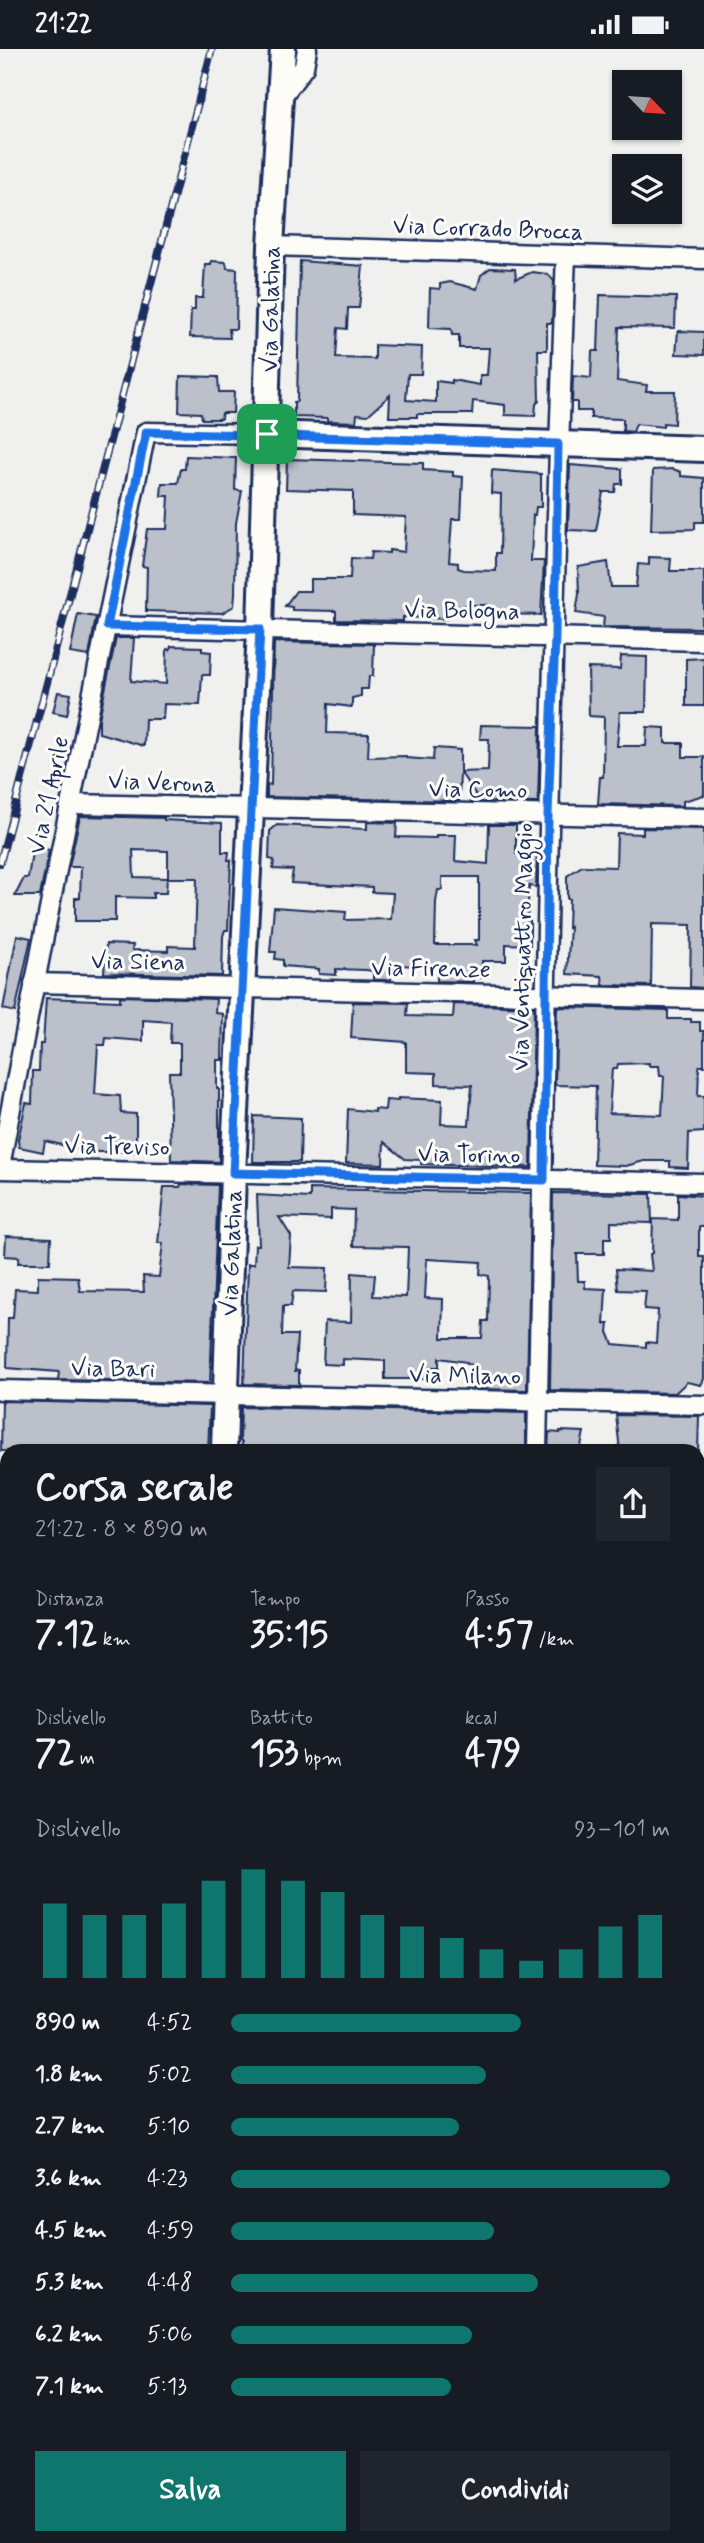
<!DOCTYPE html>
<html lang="it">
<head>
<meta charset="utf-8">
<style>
	:root { --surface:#171b24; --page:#20242c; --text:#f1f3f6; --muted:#9ea1a6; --accent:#0f766e }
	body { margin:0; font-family:Mynerve,sans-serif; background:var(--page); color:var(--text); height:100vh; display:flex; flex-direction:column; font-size:26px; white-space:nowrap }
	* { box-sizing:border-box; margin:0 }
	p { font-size:23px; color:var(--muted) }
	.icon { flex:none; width:38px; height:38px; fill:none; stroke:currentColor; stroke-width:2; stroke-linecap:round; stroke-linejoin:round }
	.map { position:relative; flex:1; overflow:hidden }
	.drawer { position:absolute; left:0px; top:1395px; width:705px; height:1101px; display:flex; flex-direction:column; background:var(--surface); border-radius:21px 21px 0 0; box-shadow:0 2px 5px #0004 }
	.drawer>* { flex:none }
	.needle { width:46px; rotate:115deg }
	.tools { position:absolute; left:612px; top:21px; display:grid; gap:14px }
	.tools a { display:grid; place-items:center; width:70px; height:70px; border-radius:0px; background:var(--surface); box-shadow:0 2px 5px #0004; font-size:35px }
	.pin { position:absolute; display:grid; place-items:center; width:60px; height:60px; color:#fff; margin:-30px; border-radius:14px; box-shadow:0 4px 10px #0006 }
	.round { display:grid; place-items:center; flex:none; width:74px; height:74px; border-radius:0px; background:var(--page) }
	.overview { display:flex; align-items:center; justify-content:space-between; height:119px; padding:0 35px }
	h1 { font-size:38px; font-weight:700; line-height:52px }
	.stats { display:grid; grid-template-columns:repeat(3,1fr); gap:10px; height:119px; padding:7px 35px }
	.stats div { display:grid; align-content:center }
	.stats b { font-size:35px; font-weight:700 }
	.stats small { font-size:19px; font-weight:400 }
	.stats p { font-size:19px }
	.chart { height:196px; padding:14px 35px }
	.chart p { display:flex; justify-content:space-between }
	.chart svg { width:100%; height:126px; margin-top:7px; stroke:var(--accent); stroke-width:6 }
	.cta { display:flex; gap:14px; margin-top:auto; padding:14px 35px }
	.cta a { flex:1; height:80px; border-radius:0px; background:var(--accent); color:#fff; font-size:28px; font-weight:700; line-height:80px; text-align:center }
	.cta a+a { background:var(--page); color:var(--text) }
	ul { padding:0 35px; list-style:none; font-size:23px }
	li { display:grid; grid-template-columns:112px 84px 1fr; align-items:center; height:52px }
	li i { height:18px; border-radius:9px; background:var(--accent) }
	.status { display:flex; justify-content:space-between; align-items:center; height:49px; padding:0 35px; background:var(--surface); direction:ltr }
	.status svg { height:19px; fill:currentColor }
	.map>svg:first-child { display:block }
</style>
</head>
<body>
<div class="status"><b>21:22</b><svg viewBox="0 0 49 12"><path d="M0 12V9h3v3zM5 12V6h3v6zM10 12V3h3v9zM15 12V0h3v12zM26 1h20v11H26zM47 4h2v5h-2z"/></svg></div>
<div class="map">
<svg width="704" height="2494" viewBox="0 0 704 2494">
	<rect width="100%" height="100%" fill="#f0f0ee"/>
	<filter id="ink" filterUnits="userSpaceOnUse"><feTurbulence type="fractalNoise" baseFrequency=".0143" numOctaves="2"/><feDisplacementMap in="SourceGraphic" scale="14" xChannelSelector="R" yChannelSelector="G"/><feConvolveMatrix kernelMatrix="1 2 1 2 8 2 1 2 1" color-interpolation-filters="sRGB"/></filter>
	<g filter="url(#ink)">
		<g fill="#bbc0ca" stroke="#1b2f5e" stroke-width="2" fill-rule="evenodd">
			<path d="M211,212l15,1 1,6 10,1 -1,60h-7l1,9 -40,-1 1,-27h4v-12h8l2,-34h6z"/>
			<path d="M300,212l63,5 -4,42h-11l-1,21 -9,-1 -2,30 39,1v-14l47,2 -1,27h-13l-2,26 30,2v-21l16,2v-3l28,5v-10h7l2,-27h-30v-13h-7l-1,-6 -22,-1 1,-40 10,1v-5l10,-2 27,7 4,-14 9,-7 25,1 1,10 16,-7 16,2 6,7 -2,42h-5v27h-9l1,51 -3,3 -1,12 -30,-1v-10l-32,-4 -1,13h-55v3h-28l1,-22 -22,20 -11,-1 -1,8 -29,-1v-3l-33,-1v-15l3,-1z"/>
			<path d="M600,246l76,2 -1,31 -56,-1 -2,54 30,4 -1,6h29l-1,33 -11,-1v4l-27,-3 -3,8 -10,-1v-12l-32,-1v-7h-14v-9h-5l1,-26 18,2 1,-27h6z"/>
			<path d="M678,282l26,1v23l-28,-1z"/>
			<path d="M180,327l38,1 1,15h15l-1,21h-11l-1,6h-19l-1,-6 -22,-1z"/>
			<path d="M186,407l50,2 -1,32 7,1 -6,32 -1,71 -1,12 -12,7 -76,-2 1,-44 -5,-1 5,-37h20l2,-33h-8l1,-13h16l3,-14h4z"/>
			<path d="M287,410l136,4v7l30,2v4l10,1 -2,42h-9l-3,43 9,1v5l6,2 32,1v-18h4l1,-59 -10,-1 1,-23 49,4v33h-5l-1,8h-2l-2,46h13l-3,54 -42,-1 -2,-3h-6l-1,-6h-24l-19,6v8l-44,-2v4l-67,-1v-9l-44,-1v-3l-7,-1 11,-15h14v-12h40l1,-21 19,1 1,-7 18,1v-3l15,2 2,-35 -53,-2v-24l-67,-2z"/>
			<path d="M570,416l52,4v15h-6l-1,8h-12l-7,39 -28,-1z"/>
			<path d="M673,420l8,3v4l23,2v44h-9v7l-44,1 2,-60z"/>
			<path d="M649,508l22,1 -1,13h34v46h-3v11l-98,-1 1,-10 -28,-4 3,-19 -1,-27 30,-5 3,25h25l2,-23 11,1z"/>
			<path d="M78,565l18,3 -7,39 -19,-3z"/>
			<path d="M116,589h18l-3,43 35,3 1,-35 3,1 1,-4 31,1v4l9,1 -1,23h-8l-2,30 -36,-1 -1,15h-18l-1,27 -45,-13v-14z"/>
			<path d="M274,593l100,2 -1,32h-4l-1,13h-7v7l-9,2v9l-24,-3 -1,29 42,1 -1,23 38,-1v2l27,2 1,-12 16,1 10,1v22l28,-1 1,-32h-9l1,-14 59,1 -2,77 -57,-1 -21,-30 -1,29 -192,-4v-13l4,1z"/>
			<path d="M621,607l26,1 -1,55h-26l-3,34h29l1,-19 18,1v15h18v14h21v38l-21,6v5l-85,-2 2,-27h3l1,-60 -15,-1 -1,-48 32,1z"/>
			<path d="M704,609v48h-18v-47z"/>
			<path d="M58,643l13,2 -4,21 -14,-3z"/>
			<path d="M80,767l84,2v2l58,3v29h7l-1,8h3l-3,70h-3l-2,6 -1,40 -118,-3 2,-29 27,1 -1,5 36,1v-5l27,1 2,-69h-29v-27l-35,-1 1,27 33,1 -1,15h-13v5l-38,-1v24h-40v-23h5l1,-31h-12z"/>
			<path d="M367,773l30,1 -1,14 40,1v-3h20l-1,26 33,3 1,-39h27v29l21,1 -1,32 -7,-1 -2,34h3v25l-24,-1v17h-24l-1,17 -8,-1v5l-36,-1v-14l-38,-2v8h-8v7h-18v-9l-7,-1 -30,-1v6l-17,-1v-5l-36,-3v-6l-8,-1 1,-7h-6l4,-45 72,5 -1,8 46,-1 2,-26 -21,-1v-5l-81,-4 2,-13 -20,-1 1,-9 -5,-1 1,-28 7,-6 90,4zM442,828h37v63h-4l2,5h-42l1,-43 2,-12h4z"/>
			<path d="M643,779l61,1v159l-14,-1 1,-62 -39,-1 -1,62 -48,-1 -1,-9 -35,-2 3,-47 -2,1 1,-29h-2v-23l15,-10 34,1 1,-34 26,1z"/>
			<path d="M33,797l16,4 -9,46h-25l9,-18h4z"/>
			<path d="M17,886l14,3 -16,74 -12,-3z"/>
			<path d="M120,947l96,3 -1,14 8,1 -1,46h-5v29h2v73l-48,-2 -2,-88h11v-29h-10l1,-21 -28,-2v21l-37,-3 -1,7h-7l-3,49 25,2 1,17 15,1v38h-53v-2l-38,-9 -2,11 -24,-5 -1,-7 8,-37 6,1 1,-33h6l1,-27h3l3,-46 74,3z"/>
			<path d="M353,953l55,1 -1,13 46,1 1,-13 80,3 -3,160 -110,-3v-4l-16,-1 -21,-17 -1,22 -37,-1 2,-54 27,3v-3l10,1 1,-10 12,1v-3l44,2 -1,24 28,1 3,-40 -36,-1v-11l-30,-1v-30l-55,-4z"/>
			<path d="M557,958l111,3v9h23v3h9v9h4v35h-5l-1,30h6v36l-15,1 -1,35 -18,-1v-6h-26l-18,5 -32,-1 2,-79 -41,-1zM649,1014v3h10l1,10h4l-2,39 -53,-2 3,-44h5l1,-5z"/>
			<path d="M254,1067l47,2 -1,44h-47z"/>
			<path d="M181,1135l37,1 -8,198 -152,-3 1,-8 -52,-4 1,-50h5l2,-29 23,1v-14l40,1 2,14 64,1 -1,-16 16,1 4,-34h-5l6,-56h16z"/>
			<path d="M310,1140l221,4 -4,197 -54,-1 1,-24 -7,-1v-2l-28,-4v9h-14l-1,12h-39v-18l-42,-2v6l-20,-1 2,-43 26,1 1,-49 23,2 -2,21 33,1 2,-50 -55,-1 1,-36 -23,-1v10l-52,-2 12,19 -2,31 38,1 -1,24 -33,-1 -2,15h-8l-1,29h15l-2,36 4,-1v15l-55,-1 4,-120h6l1,-19h4l-2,-50 53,3zM427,1210l54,3 -1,12 9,2 -1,45h-5l-1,17h-40l1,-39 -18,-1z"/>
			<path d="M553,1144l98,1 1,29 -41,-1v16h-7v16h-27l1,27h7v7l21,1 -2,35h5l-1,8 5,12 33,3v-5l10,1 2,-33 -14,-1 2,-18 -28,-1 -2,-21 36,2 -2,-17 2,-1 1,-34 25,1v-26l26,2v31h-5v30h5v122l-3,6 -14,-3 -12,11 -125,-3z"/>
			<path d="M6,1187l45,2 -1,25h-32l1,-6 -14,-1z"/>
			<path d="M2,1352l208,5 -2,45h-117v-4h-38l1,3 -13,-1v2h-40z"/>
			<path d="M241,1358l285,6v38h-160l-36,-3v3h-88v-9l-2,-1z"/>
			<path d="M616,1366l83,1 -1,35h-78z"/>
			<path d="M560,1382l24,1 -4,19h-32l1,-19 11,1z"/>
		</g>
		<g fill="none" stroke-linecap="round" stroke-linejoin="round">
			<defs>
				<g id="street">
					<path d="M280,50l24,-32 3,-18"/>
					<path d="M271,197l433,13"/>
					<path d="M107,577l597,15"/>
					<path d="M72,755l632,14"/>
					<path d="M34,934l670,16"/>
					<path d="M0,1118c45,-245 96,-490 146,-735l121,2"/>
					<path d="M0,1120l704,14"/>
					<path d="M0,1341l704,15"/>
					<path d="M537,1402c8,-399 13,-798 29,-1196"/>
					<path d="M698,1602h6"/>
					<path d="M0,1685h7"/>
					<path d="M698,1721l6,1"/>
					<path d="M0,1823l7,4"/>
					<path d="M698,1879l6,-51"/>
					<path d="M698,2174l6,-1"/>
					<path d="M698,2295h6"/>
					<path d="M170,2488l16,6"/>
					<path d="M661,2488l12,6"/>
					<path d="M0,2492l6,2"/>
					<path d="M122,2494l5,-6"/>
					<path d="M317,2494l2,-6"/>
					<path d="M421,2494v-6"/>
				</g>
				<g id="secondary">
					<path d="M267,385l437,15"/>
					<path d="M224,1402l9,-278 27,-544 11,-383 12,-197"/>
					<path d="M0,1970l7,3"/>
					<path d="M0,2087l7,-18"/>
					<path d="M650,2494l1,-6"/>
				</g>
			</defs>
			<use href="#street" stroke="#1b2f5e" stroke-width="23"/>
			<use href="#secondary" stroke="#1b2f5e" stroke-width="30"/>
			<use href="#street" stroke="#fdfcf7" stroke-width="18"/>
			<use href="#secondary" stroke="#fdfcf7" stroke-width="24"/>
			<defs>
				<path id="rail" d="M0,814l212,-814"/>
			</defs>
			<use href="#rail" stroke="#1b2f5e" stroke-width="8"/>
			<use href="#rail" stroke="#fdfcf7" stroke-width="5" stroke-dasharray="16" stroke-linecap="butt"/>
		</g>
	</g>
	<g fill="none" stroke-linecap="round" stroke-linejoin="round" filter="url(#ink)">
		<defs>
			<path id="route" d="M146,383l412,12 -3,193 -7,178 -4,365 -311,-7 27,-544 -153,-3z"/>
		</defs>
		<use href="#route" stroke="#fff" stroke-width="14"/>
		<use href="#route" stroke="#1a73e8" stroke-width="9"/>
	</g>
	<g text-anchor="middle" stroke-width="6" stroke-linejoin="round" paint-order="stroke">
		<g font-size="24" fill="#1b2f5e" stroke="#fdfcf7">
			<text transform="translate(488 179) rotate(2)" y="8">Via Corrado Brocca</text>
			<text transform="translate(270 260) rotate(-89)" y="8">Via Galatina</text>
			<text transform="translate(462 561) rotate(1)" y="8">Via Bologna</text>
			<text transform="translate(162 733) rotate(2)" y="8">Via Verona</text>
			<text transform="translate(478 740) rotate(1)" y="8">Via Como</text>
			<text transform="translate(48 746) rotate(-78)" y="8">Via 21 Aprile</text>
			<text transform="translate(522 898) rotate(-89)" y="8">Via Ventiquattro Maggio</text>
			<text transform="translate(138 912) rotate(1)" y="8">Via Siena</text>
			<text transform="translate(431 919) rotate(1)" y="8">Via Firenze</text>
			<text transform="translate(117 1097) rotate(1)" y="8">Via Treviso</text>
			<text transform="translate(469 1105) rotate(1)" y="8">Via Torino</text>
			<text transform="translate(231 1204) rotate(-88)" y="8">Via Galatina</text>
			<text transform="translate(113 1319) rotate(1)" y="8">Via Bari</text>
			<text transform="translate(465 1326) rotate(1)" y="8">Via Milano</text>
		</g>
	</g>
</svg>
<div class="tools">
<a><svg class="needle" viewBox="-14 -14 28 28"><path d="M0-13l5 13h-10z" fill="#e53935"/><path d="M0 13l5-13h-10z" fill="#9ea1a6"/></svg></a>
<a><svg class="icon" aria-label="layers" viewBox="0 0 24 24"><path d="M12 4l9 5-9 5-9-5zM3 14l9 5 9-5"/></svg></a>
</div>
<div class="pin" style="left:267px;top:385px;background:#1e9e55"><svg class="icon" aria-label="arrive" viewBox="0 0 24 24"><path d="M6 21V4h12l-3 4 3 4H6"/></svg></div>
<section class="drawer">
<div class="overview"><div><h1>Corsa serale</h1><p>21:22 · 8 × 890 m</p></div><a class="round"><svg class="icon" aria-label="share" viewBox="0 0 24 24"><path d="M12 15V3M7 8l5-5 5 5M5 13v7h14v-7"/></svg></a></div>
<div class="stats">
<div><p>Distanza</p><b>7.12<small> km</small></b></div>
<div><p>Tempo</p><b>35:15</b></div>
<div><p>Passo</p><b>4:57<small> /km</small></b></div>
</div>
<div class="stats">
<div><p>Dislivello</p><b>72<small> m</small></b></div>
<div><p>Battito</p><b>153<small> bpm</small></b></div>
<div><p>kcal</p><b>479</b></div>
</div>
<div class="chart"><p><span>Dislivello</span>93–101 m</p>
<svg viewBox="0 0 160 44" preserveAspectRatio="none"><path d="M5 44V18M15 44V22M25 44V22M35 44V18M45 44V10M55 44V6M65 44V10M75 44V14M85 44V22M95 44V26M105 44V30M115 44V34M125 44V38M135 44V34M145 44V26M155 44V22"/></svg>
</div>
<ul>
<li><b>890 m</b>4:52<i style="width:66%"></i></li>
<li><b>1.8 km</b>5:02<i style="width:58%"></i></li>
<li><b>2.7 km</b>5:10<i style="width:52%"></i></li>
<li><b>3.6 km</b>4:23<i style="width:100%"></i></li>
<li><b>4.5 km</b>4:59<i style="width:60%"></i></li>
<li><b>5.3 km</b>4:48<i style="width:70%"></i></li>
<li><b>6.2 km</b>5:06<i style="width:55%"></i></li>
<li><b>7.1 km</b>5:13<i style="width:50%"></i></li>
</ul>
<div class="cta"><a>Salva</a><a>Condividi</a></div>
</section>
</div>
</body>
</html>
